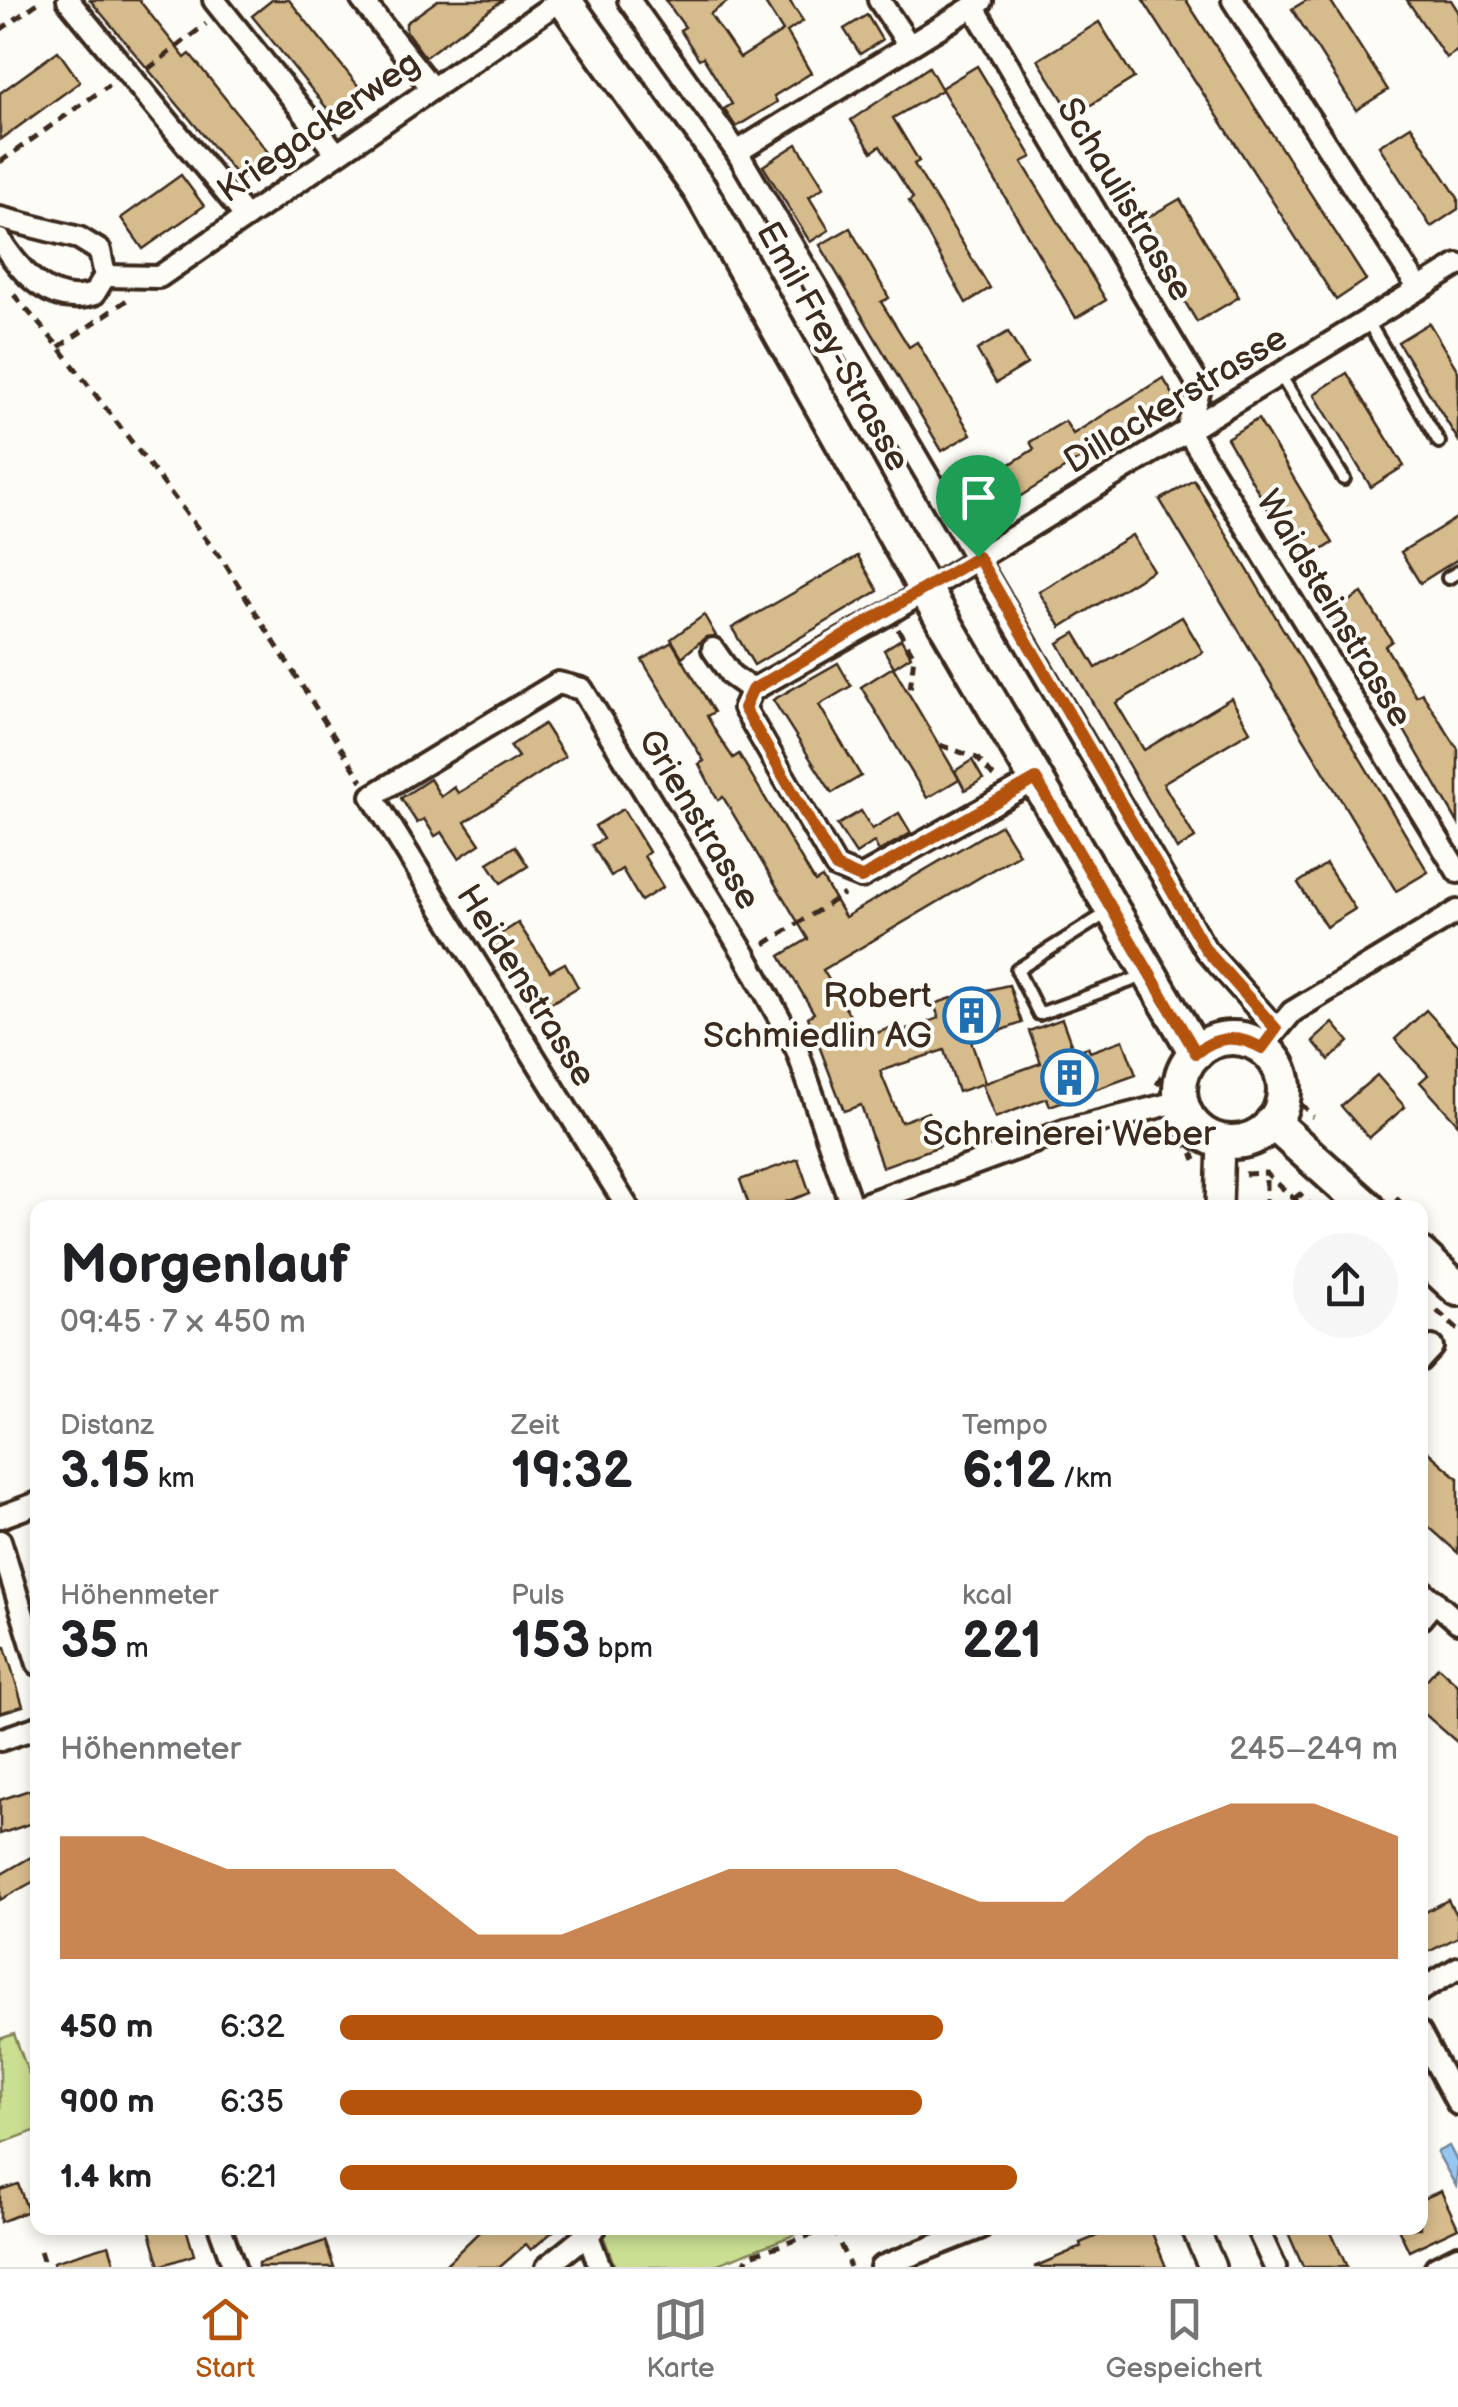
<!DOCTYPE html>
<html lang="de">
<head>
<meta charset="utf-8">
<style>
	:root { --surface:#fff; --page:#f6f6f6; --text:#202124; --muted:#757577; --line:#e0e0e0; --accent:#b45309 }
	body { margin:0; font-family:"Balsamiq Sans",sans-serif; background:var(--page); color:var(--text); height:100vh; display:flex; flex-direction:column; font-size:38px; white-space:nowrap }
	* { box-sizing:border-box; margin:0 }
	p { font-size:32px; color:var(--muted) }
	.icon { flex:none; width:55px; height:55px; fill:none; stroke:currentColor; stroke-width:2; stroke-linecap:round; stroke-linejoin:round }
	.map { position:relative; flex:1; overflow:hidden }
	.sheet { position:absolute; left:30px; top:1200px; width:1398px; height:1035px; display:flex; flex-direction:column; background:var(--surface); border-radius:20px; box-shadow:0 5px 15px #0003 }
	.sheet>* { flex:none }
	.pin { position:absolute; display:grid; place-items:center; width:85px; height:85px; color:#fff; margin:-102px -42px; border-radius:50% 50% 50% 0; rotate:-45deg; box-shadow:0 0 10px #0007 }
	.pin .icon { rotate:45deg }
	.round { display:grid; place-items:center; flex:none; width:105px; height:105px; border-radius:52px; background:var(--page) }
	.headline { display:flex; align-items:center; justify-content:space-between; height:170px; padding:0 30px }
	h1 { font-size:55px; font-weight:700; line-height:75px }
	.metrics { display:grid; grid-template-columns:repeat(3,1fr); gap:15px; height:170px; padding:10px 30px }
	.metrics div { display:grid; align-content:center }
	.metrics b { font-size:50px; font-weight:700 }
	.metrics small { font-size:28px; font-weight:400 }
	.metrics p { font-size:28px }
	.chart { height:280px; padding:20px 30px }
	.chart p { display:flex; justify-content:space-between }
	.chart svg { width:100%; height:180px; margin-top:10px; fill:var(--accent); opacity:.7 }
	ul { padding:0 30px; list-style:none; font-size:32px }
	li { display:grid; grid-template-columns:160px 120px 1fr; align-items:center; height:75px }
	li i { height:25px; border-radius:12px; background:var(--accent) }
	.tabs { display:flex; justify-content:space-around; align-items:center; height:140px; border-top:2px solid var(--line); background:var(--surface); font-size:28px; color:var(--muted) }
	.tabs a { display:grid; justify-items:center; gap:5px }
	.tabs .active { color:var(--accent) }
	.map>svg:first-child { display:block }
</style>
</head>
<body>
<div class="map">
<svg width="1458" height="2267" viewBox="0 0 1458 2267">
	<rect width="100%" height="100%" fill="#fdfcf7"/>
	<filter id="ink" filterUnits="userSpaceOnUse"><feTurbulence type="fractalNoise" baseFrequency=".01" numOctaves="2"/><feDisplacementMap in="SourceGraphic" scale="20" xChannelSelector="R" yChannelSelector="G"/><feConvolveMatrix kernelMatrix="1 2 1 2 8 2 1 2 1" color-interpolation-filters="sRGB"/></filter>
	<g filter="url(#ink)">
		<g fill="#cbdf93" stroke="#838458" stroke-width="2.5">
			<path d="M14,2034l23,62v34l-37,14v-105z"/>
			<path d="M611,2228h201l-102,39h-95l-12,-32z"/>
		</g>
		<path fill="#96c7f2" stroke="#72889d" stroke-width="2.5" d="M1449,2146l9,17 -2,23 -19,-34z"/>
		<g fill="#d6bb8c" stroke="#3b2a1e" stroke-width="2.5">
			<path d="M90,0h49l46,58 5,-4 81,102 -30,24z"/>
			<path d="M272,0h17l75,93 -30,24 -82,-101z"/>
			<path d="M438,0h65l-78,57 -19,-26v-8z"/>
			<path d="M665,0h65l-20,14 30,44 43,-27 -20,-31h26l14,21 -16,11 24,41 -37,23 3,6 -41,25 -12,-18 8,-5 -29,-47 -4,2 -19,-29 5,-3z"/>
			<path d="M1143,0h43l180,280 -30,20z"/>
			<path d="M1307,0h23l58,90 -32,20 -64,-101z"/>
			<path d="M1407,0h44l7,11v39l-12,8z"/>
			<path d="M867,15l15,25 -22,14 -16,-25z"/>
			<path d="M1099,22l35,56 -61,38 -35,-56z"/>
			<path d="M58,51l22,31 -80,58v-47z"/>
			<path d="M977,66l55,91 -10,5 84,138 -30,18 -135,-230z"/>
			<path d="M929,67l13,23 -49,28 26,43 -5,3 76,124 -24,15 -57,-102 4,-3 -33,-52 -8,6 -21,-32z"/>
			<path d="M1411,126l47,72v11l-27,18 -52,-81z"/>
			<path d="M797,144l27,43 -15,10 20,33 -19,12 -47,-76z"/>
			<path d="M181,175l23,31 -61,43 -22,-31z"/>
			<path d="M1180,199l59,98 -42,25 -59,-99z"/>
			<path d="M850,228l39,70 -8,4 28,45 8,-5 54,92 -29,17 -122,-206z"/>
			<path d="M1429,323l29,48v69l-60,-98z"/>
			<path d="M1008,332l19,32 -31,19 -19,-33z"/>
			<path d="M1347,373l57,93 -33,21 -57,-93z"/>
			<path d="M1163,378l13,21 -192,120 -18,-27 68,-43 -4,-7 35,-21 8,13z"/>
			<path d="M1258,419l75,124 -33,21 -73,-126z"/>
			<path d="M1194,480l234,392 -32,19 -236,-391z"/>
			<path d="M1458,517v42l-38,24 -19,-31z"/>
			<path d="M1132,535l21,35 -92,57 -22,-35z"/>
			<path d="M858,556l20,35 -124,74 -22,-37z"/>
			<path d="M1362,593l30,48 -7,5 31,50 6,-3 36,56v74l-95,-164 -3,2 -30,-48z"/>
			<path d="M704,615l12,21 -10,1 -24,20 -11,-18z"/>
			<path d="M1182,617l21,35 -87,51 28,47 87,-52 19,33 -87,52 32,55 -18,11 -119,-206 17,-10 21,35z"/>
			<path d="M901,639l10,17 -17,11 -10,-17z"/>
			<path d="M672,642l42,70 -7,4 10,18 16,24 6,-4 76,128 7,-4 23,39 156,-92 18,29 -196,116 40,68 30,-11 2,7 44,-16 -5,-14 47,-16 1,3 27,-6 13,38 -51,18 14,42 -27,9 -14,-42 -64,21 21,51 27,-10 12,34 -58,21 -21,-62 -17,6 -36,-94 6,-4 -34,-57 28,-17 -85,-142 -5,3 -19,-36 5,-3 -62,-101z"/>
			<path d="M838,663l13,23 -32,19 42,71 -29,17 -59,-93z"/>
			<path d="M893,667l66,112 -32,19 -66,-111z"/>
			<path d="M544,724l21,33 -100,65 15,22 -21,14 -17,-26 -7,4 -11,-17 -7,4 -16,-25 29,-19 11,18 13,-10 4,6 60,-36 -8,-11z"/>
			<path d="M972,760l11,19 -18,11 -10,-19z"/>
			<path d="M623,809l26,43 -5,4 19,31 -22,14 -19,-32 -11,7 -19,-31 11,-6 -8,-13z"/>
			<path d="M861,811l11,18 27,-16 12,20 -32,18 -5,-9 -18,12 -19,-29z"/>
			<path d="M515,846l13,20 -27,17 -13,-20z"/>
			<path d="M1326,864l29,45 -29,18 -28,-44z"/>
			<path d="M518,923l32,48 15,-8 13,24 -44,26 -43,-73z"/>
			<path d="M1426,1010l32,35v79l-38,-42 8,-7 -33,-36z"/>
			<path d="M1062,1019l12,33 14,-5 2,5 33,-12 13,35 -86,31 -3,-8 -52,20 -13,-34 59,-21 -12,-32z"/>
			<path d="M1333,1023l16,19 -20,18 -16,-19z"/>
			<path d="M1377,1075l28,32 -36,31 -28,-32z"/>
			<path d="M798,1159l12,34 -41,15h-19l-10,-28z"/>
			<path d="M1420,1445l38,33v75l-38,-34z"/>
			<path d="M5,1647l18,59 -23,7v-65z"/>
			<path d="M1438,1667l20,18v58l-38,-33v-23z"/>
			<path d="M38,1787v34l-38,13v-34z"/>
			<path d="M38,1853v26l-38,21v-25z"/>
			<path d="M1448,1900l10,19v18l-38,19v-41z"/>
			<path d="M18,2184l10,27 -28,11v-32z"/>
			<path d="M1441,2191l17,37 -49,23 -11,-23h22v-28z"/>
			<path d="M149,2228h37l8,27 -34,11z"/>
			<path d="M483,2228h74l-26,22 -5,-6 -26,23h-57z"/>
			<path d="M1092,2228h58l16,39h-132l47,-20 -1,-4 17,-7z"/>
			<path d="M1286,2228h43l18,39h-44z"/>
			<path d="M325,2241l9,26h-76v-4z"/>
			<path d="M109,2245l7,22h-62l-1,-5z"/>
		</g>
		<g fill="none" stroke-linecap="round" stroke-linejoin="round">
			<defs>
				<g id="service">
					<path d="M1367,320l72,122"/>
					<path d="M1279,373l65,106"/>
					<path d="M1448,578l10,-6"/>
					<path d="M1107,913l-90,57 22,44 105,-38"/>
				</g>
				<g id="minor">
					<path d="M68,0l178,217"/>
					<path d="M214,0l122,153"/>
					<path d="M362,0l69,87"/>
					<path d="M629,0l108,152 469,798 70,79"/>
					<path d="M879,0l30,45"/>
					<path d="M1233,0l186,289"/>
					<path d="M973,6l227,382 -13,42 271,442"/>
					<path d="M737,152l245,-151"/>
					<path d="M0,218l79,20 21,13 5,25 -11,18c-42,14 -72,-20 -94,-54"/>
					<path d="M105,276l54,1 402,-277"/>
					<path d="M713,649l18,26 21,15"/>
					<path d="M1037,779l-176,98 -25,-10 -92,-159 8,-18 137,-77 569,-348"/>
					<path d="M1262,1048l30,-36 166,-101"/>
					<path d="M628,1208l-256,-412 186,-113 24,6 163,266 52,95 55,158"/>
					<path d="M854,1208l213,-78 114,-29"/>
					<path d="M1420,1360l12,-13"/>
					<path d="M0,1517l38,-14"/>
					<path d="M0,1541l38,123"/>
					<path d="M1420,1589l38,33"/>
					<path d="M1420,1619l15,-18"/>
					<path d="M0,1740l38,-13"/>
					<path d="M1420,1991l38,-23"/>
					<path d="M1420,2033l38,71"/>
					<path d="M220,2228l14,39"/>
					<path d="M585,2228l15,39"/>
					<path d="M1257,2228l18,39"/>
					<path d="M547,2267l48,-39"/>
					<path d="M881,2267l99,-39"/>
					<path d="M1436,2267l22,-11"/>
				</g>
				<g id="tertiary">
					<path d="M1219,1208l2,-68"/>
					<path d="M1195,2228l17,39"/>
				</g>
				<g id="primary">
					<path d="M564,0l136,190 225,399 271,464"/>
					<circle cx="1232" cy="1090" r="52"/>
					<path d="M1272,1122l96,86"/>
					<path d="M1420,1254l38,35"/>
				</g>
			</defs>
			<use href="#service" stroke="#3b2a1e" stroke-width="18"/>
			<use href="#minor" stroke="#3b2a1e" stroke-width="28"/>
			<use href="#tertiary" stroke="#3b2a1e" stroke-width="32"/>
			<use href="#primary" stroke="#3b2a1e" stroke-width="40"/>
			<g stroke="#3b2a1e" stroke-width="5" stroke-dasharray="10 8" stroke-linecap="butt">
				<path d="M0,30l42,-30"/>
				<path d="M148,69l58,-45"/>
				<path d="M0,162l109,-77"/>
				<path d="M14,295l45,52 166,217 137,217"/>
				<path d="M59,347l68,-47"/>
				<path d="M898,629l16,27 -4,34"/>
				<path d="M940,745l37,13 17,19"/>
				<path d="M765,944l79,-50"/>
				<path d="M1290,1050l10,53 13,14"/>
				<path d="M1157,1085l11,-21"/>
				<path d="M1168,1127l23,22 4,11"/>
				<path d="M1245,1174l21,-1 38,35"/>
				<path d="M1295,1198l5,-4 13,14"/>
				<path d="M1396,1198l10,10"/>
				<path d="M1266,1208v-32"/>
				<path d="M1437,1311l21,19"/>
				<path d="M833,2228l17,39"/>
				<path d="M40,2251l5,16"/>
				<path d="M743,2267l5,-11 84,-28"/>
			</g>
			<use href="#service" stroke="#fdfcf7" stroke-width="10"/>
			<use href="#minor" stroke="#fdfcf7" stroke-width="20"/>
			<use href="#tertiary" stroke="#fdfcf7" stroke-width="25"/>
			<use href="#primary" stroke="#fdfcf7" stroke-width="32"/>
		</g>
	</g>
	<g fill="none" stroke-linecap="round" stroke-linejoin="round" filter="url(#ink)">
		<defs>
			<path id="route" d="M978,557l228,393 70,79 -14,19c-24,-13 -45,-13 -66,5l-160,-274 -175,99 -25,-11 -92,-159 8,-18z"/>
		</defs>
		<use href="#route" stroke="#fff" stroke-width="20"/>
		<use href="#route" stroke="#b45309" stroke-width="12"/>
	</g>
	<defs>
		<symbol id="building-ring" viewBox="-11 -11 22 22"><circle r="9.5" fill="#fdfcf7" stroke="#1f6fb2" stroke-width="1.5"/><path d="M-4-6H4V6H1V3H-1V6H-4ZM-2.5-4.3h1.7v1.8h-1.7ZM.8-4.3h1.7v1.8H.8ZM-2.5-1h1.7V.8h-1.7ZM.8-1h1.7V.8H.8Z" fill="#1f6fb2"/></symbol>
	</defs>
	<g fill-rule="evenodd">
		<use href="#building-ring" x="940" y="984" width="63" height="63"/>
		<use href="#building-ring" x="1038" y="1046" width="63" height="63"/>
	</g>
	<g text-anchor="middle" stroke-width="8" stroke-linejoin="round" paint-order="stroke">
		<g font-size="35" fill="#3b2a1e" stroke="#fdfcf7">
			<text transform="translate(318 126) rotate(-35)" y="12">Kriegackerweg</text>
			<text transform="translate(1126 199) rotate(59)" y="12">Schaulistrasse</text>
			<text transform="translate(834 346) rotate(61)" y="12">Emil Frey-Strasse</text>
			<text transform="translate(1175 399) rotate(-31)" y="12">Dillackerstrasse</text>
			<text transform="translate(1335 608) rotate(59)" y="12">Waidsteinstrasse</text>
			<text transform="translate(700 819) rotate(59)" y="12">Grienstrasse</text>
			<text transform="translate(527 985) rotate(58)" y="12">Heidenstrasse</text>
		</g>
		<g font-size="35" fill="#3b2a1e" stroke="#fdfcf7" text-anchor="end">
			<text x="932" y="1007">Robert<tspan x="932" dy="40">Schmiedlin AG</tspan></text>
			<text x="1069" y="1145" text-anchor="middle">Schreinerei Weber</text>
		</g>
	</g>
</svg>
<div class="pin" style="left:978px;top:557px;background:#1e9e55"><svg class="icon" aria-label="arrive" viewBox="0 0 24 24"><path d="M6 21V4h12l-3 4 3 4H6"/></svg></div>
<section class="sheet">
<div class="headline"><div><h1>Morgenlauf</h1><p>09:45 · 7 × 450 m</p></div><a class="round"><svg class="icon" aria-label="share" viewBox="0 0 24 24"><path d="M12 15V3M7 8l5-5 5 5M5 13v7h14v-7"/></svg></a></div>
<div class="metrics">
<div><p>Distanz</p><b>3.15<small> km</small></b></div>
<div><p>Zeit</p><b>19:32</b></div>
<div><p>Tempo</p><b>6:12<small> /km</small></b></div>
</div>
<div class="metrics">
<div><p>Höhenmeter</p><b>35<small> m</small></b></div>
<div><p>Puls</p><b>153<small> bpm</small></b></div>
<div><p>kcal</p><b>221</b></div>
</div>
<div class="chart"><p><span>Höhenmeter</span>245–249 m</p>
<svg viewBox="0 0 160 44" preserveAspectRatio="none"><path d="M0 44V14L10 14L20 22L30 22L40 22L50 38L60 38L70 30L80 22L90 22L100 22L110 30L120 30L130 14L140 6L150 6L160 14V44z"/></svg>
</div>
<ul>
<li><b>450 m</b>6:32<i style="width:57%"></i></li>
<li><b>900 m</b>6:35<i style="width:55%"></i></li>
<li><b>1.4 km</b>6:21<i style="width:64%"></i></li>
</ul>
</section>
</div>
<nav class="tabs">
<a class="active"><svg class="icon" aria-label="home" viewBox="0 0 24 24"><path d="M3 11l9-7 9 7M6 9v11h12V9"/></svg>Start</a>
<a><svg class="icon" aria-label="map" viewBox="0 0 24 24"><path d="M3 6l6-2 6 2 6-2v14l-6 2-6-2-6 2zM9 4v14M15 6v14"/></svg>Karte</a>
<a><svg class="icon" aria-label="saved" viewBox="0 0 24 24"><path d="M7 4h10v16l-5-4-5 4z"/></svg>Gespeichert</a>
</nav>
</body>
</html>
